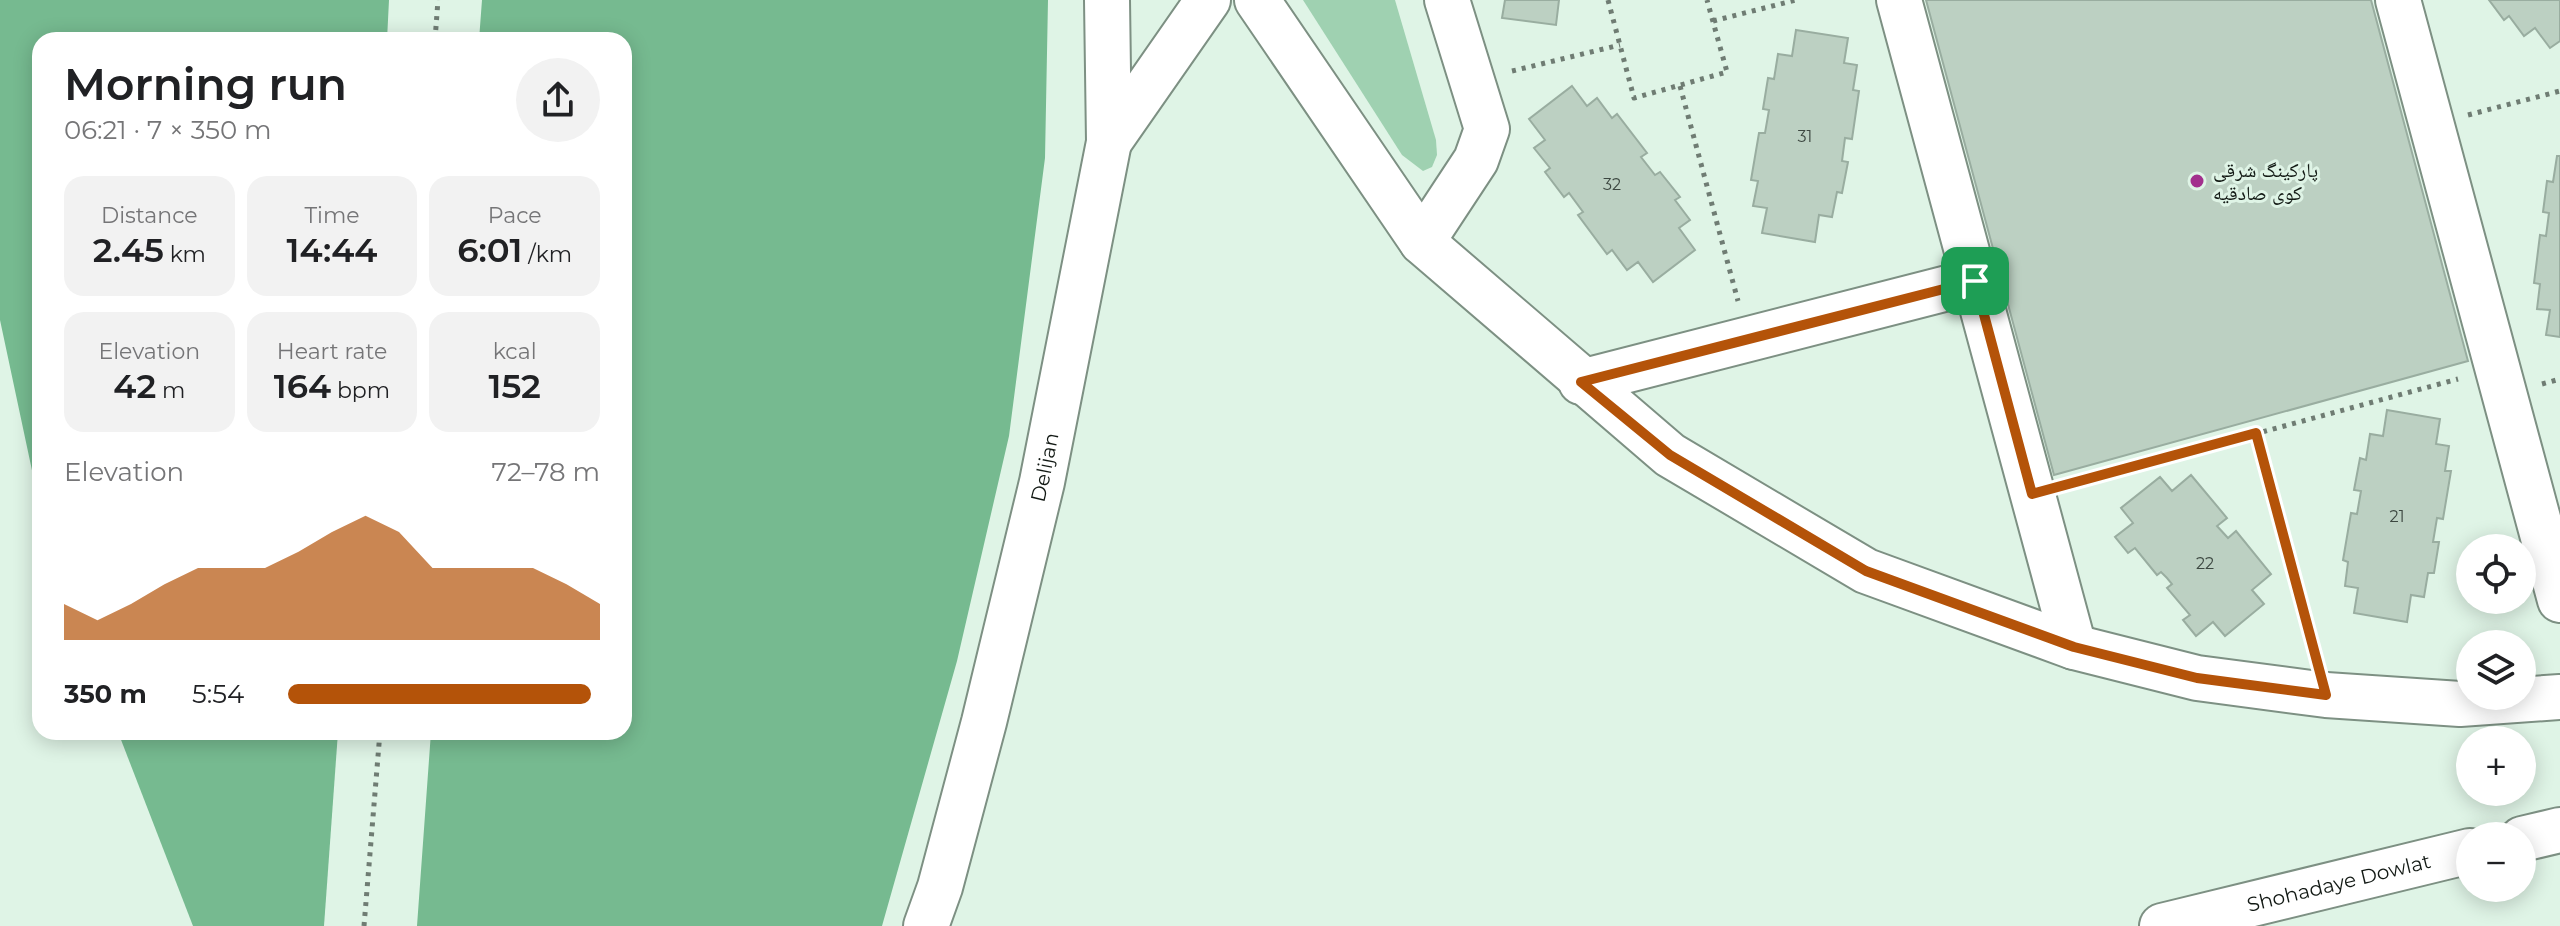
<!DOCTYPE html>
<html lang="en">
<head>
<meta charset="utf-8">
<style>
	:root { --surface:#fff; --page:#f2f2f2; --text:#202124; --muted:#757577; --accent:#b45309 }
	body { margin:0; font-family:Montserrat,"Noto Naskh Arabic",sans-serif; background:var(--page); color:var(--text); height:100vh; display:flex; flex-direction:column; font-size:30px; white-space:nowrap }
	* { box-sizing:border-box; margin:0 }
	p { font-size:26px; color:var(--muted) }
	.icon { flex:none; width:44px; height:44px; fill:none; stroke:currentColor; stroke-width:2; stroke-linecap:round; stroke-linejoin:round }
	.map { position:relative; flex:1; overflow:hidden }
	.sheet { position:absolute; left:32px; top:32px; width:600px; height:708px; display:flex; flex-direction:column; background:var(--surface); border-radius:24px; box-shadow:0 4px 20px #0003 }
	.sheet>* { flex:none }
	.tools { position:absolute; left:2456px; top:534px; display:grid; gap:16px }
	.tools a { display:grid; place-items:center; width:80px; height:80px; border-radius:50%; background:var(--surface); box-shadow:0 4px 20px #0003; font-size:40px }
	.pin { position:absolute; display:grid; place-items:center; width:68px; height:68px; color:#fff; margin:-34px; border-radius:16px; box-shadow:0 4px 12px #0006 }
	.round { display:grid; place-items:center; flex:none; width:84px; height:84px; border-radius:42px; background:var(--page) }
	.overview { display:flex; align-items:center; justify-content:space-between; height:136px; padding:0 32px }
	h1 { font-size:44px; font-weight:600; line-height:60px }
	.stats { display:grid; grid-template-columns:repeat(3,1fr); gap:12px; height:136px; padding:8px 32px }
	.stats div { display:grid; align-content:center; border-radius:20px; background:var(--page); text-align:center }
	.stats b { font-size:34px; font-weight:600 }
	.stats small { font-size:22px; font-weight:400 }
	.stats p { font-size:22px }
	.chart { height:224px; padding:16px 32px }
	.chart p { display:flex; justify-content:space-between }
	.chart svg { width:100%; height:144px; margin-top:8px; fill:var(--accent); opacity:.7 }
	ul { padding:0 32px; list-style:none; font-size:26px }
	li { display:grid; grid-template-columns:128px 96px 1fr; align-items:center; height:60px }
	li i { height:20px; border-radius:10px; background:var(--accent) }
	.map>svg:first-child { display:block }
</style>
</head>
<body>
<div class="map">
<svg width="2560" height="926" viewBox="0 0 2560 926">
	<rect width="100%" height="100%" fill="#dff4e6"/>
	<path fill="#9fd1b1" d="M1303,0h92l41,140 1,15 -5,12 -9,4 -21,-16z"/>
	<g fill="#76ba90">
		<path d="M0,0h389l-2,40h-347v468l-40,-188z"/>
		<path d="M482,0h566l-3,158 -36,278 -52,225 -75,265h-465l14,-194h193v-692h-145z"/>
		<path d="M118,732h220l-14,194h-131z"/>
	</g>
	<g fill="#bcd0c2" stroke="#99ada0" stroke-width="2">
		<path d="M1505,0h54l-3,25 -54,-7z"/>
		<path d="M1926,0h445l97,361 -414,114z"/>
		<path d="M2489,0h71v41l-10,7 -15,-20 -11,8 -15,-20 -5,4z"/>
		<path d="M1796,30l52,8 -4,25 13,2 -4,25 6,1 -7,48 -7,-1 -3,23 6,1 -6,31 -5,-1 -5,25 -13,-2 -4,27 -53,-9 5,-25 -14,-2 5,-25 -7,-1 8,-47h6l4,-23 -6,-1 5,-31 6,1 4,-25 14,2z"/>
		<path d="M1572,86l15,20 10,-8 15,20 5,-4 30,39 -6,4 14,18 5,-3 20,25 -5,3 15,20 -11,8 16,22 -42,32 -15,-20 -11,8 -15,-20 -5,4 -29,-39 5,-3 -14,-19 -5,4 -19,-25 5,-4 -16,-20 11,-8 -16,-21z"/>
		<path d="M2557,156h3v181l-14,-2 4,-25 -13,-1 3,-25 -6,-1 6,-48 6,1 3,-23 -6,-1 4,-31 6,1z"/>
		<path d="M2387,410l53,9 -4,25 13,2 -4,25h6l-8,48 -6,-1 -4,24h6l-5,31h-6l-4,24 -13,-2 -4,27 -53,-9 4,-25 -13,-2 3,-24 -5,-2 8,-47 6,1 4,-23 -7,-1 6,-32 6,2 4,-26 13,2z"/>
		<path d="M2191,475l36,43 -10,8 11,12 8,-7 35,43 -19,16 12,14 -39,32 -12,-14 -17,14 -13,-16 7,-5 -23,-27 5,-4 -5,-6 -6,-6 -4,3 -22,-27 -7,5 -13,-16 18,-14 -12,-15 39,-31 12,14z"/>
	</g>
	<g fill="none" stroke-linecap="round" stroke-linejoin="round">
		<defs>
			<g id="minor">
				<path d="M1257,0l165,242 248,213 196,116 208,76 123,31 129,17 134,9 100,-7"/>
				<path d="M1899,0l175,647"/>
				<path d="M2398,0l162,600"/>
				<path d="M1109,142l99,-142"/>
				<path d="M1422,242l54,-82 11,-31 -40,-129"/>
				<path d="M1581,382l394,-101"/>
			</g>
			<g id="major">
				<path d="M2522,839l38,-9"/>
				<path id="s1" d="M926,926l14,-39 44,-165 58,-240 67,-340 -2,-142"/>
				<path id="s2" d="M2162,926l308,-75"/>
			</g>
		</defs>
		<use href="#minor" stroke="#7d9083" stroke-width="48"/>
		<use href="#major" stroke="#7d9083" stroke-width="48"/>
		<g stroke="#6f7c73" stroke-width="5" stroke-dasharray="4 6" stroke-linecap="butt">
			<path d="M1608,0l26,98 93,-26 -20,-72"/>
			<path d="M1713,21l83,-21"/>
			<path d="M435,40l3,-40"/>
			<path d="M1512,71l108,-26"/>
			<path d="M1680,86l58,215"/>
			<path d="M2468,115l92,-24"/>
			<path d="M2542,384l18,-5"/>
			<path d="M2256,433l59,220"/>
			<path d="M2070,484l388,-105"/>
			<path d="M364,926l16,-194"/>
		</g>
		<use href="#minor" stroke="#fff" stroke-width="44"/>
		<use href="#major" stroke="#fff" stroke-width="44"/>
	</g>
	<g fill="none" stroke-linecap="round" stroke-linejoin="round">
		<defs>
			<path id="route" d="M1975,281l57,213 224,-61 70,262 -129,-17 -123,-31 -208,-76 -196,-116 -89,-73z"/>
		</defs>
		<use href="#route" stroke="#fff" stroke-width="16"/>
		<use href="#route" stroke="#b45309" stroke-width="10"/>
	</g>
	<circle fill="#a2308d" stroke="#dff4e6" stroke-width="3" cx="2197" cy="181" r="8"/>
	<g text-anchor="middle" stroke-width="6" stroke-linejoin="round" paint-order="stroke">
		<g font-size="16" fill="#3c4740">
			<text x="1805" y="142">31</text>
			<text x="1612" y="190">32</text>
			<text x="2397" y="522">21</text>
			<text x="2205" y="569">22</text>
		</g>
		<g font-size="20" fill="#121914" stroke="#dff4e6" text-anchor="start">
			<text x="2213" y="177">پارکینگ شرقی<tspan x="2213" dy="23">کوی صادقیه</tspan></text>
		</g>
		<g font-size="20" fill="#121914" stroke="#dff4e6">
			<text dy="7" stroke="none"><textPath href="#s1" startOffset="474">Delijan</textPath></text>
			<text dy="7" stroke="none"><textPath href="#s2" startOffset="182">Shohadaye Dowlat</textPath></text>
		</g>
	</g>
</svg>
<div class="tools">
<a><svg class="icon" aria-label="locate" viewBox="0 0 24 24"><circle cx="12" cy="12" r="6"/><path d="M12 2v4M12 18v4M2 12h4M18 12h4"/></svg></a>
<a><svg class="icon" aria-label="layers" viewBox="0 0 24 24"><path d="M12 4l9 5-9 5-9-5zM3 14l9 5 9-5"/></svg></a>
<a>+</a>
<a>−</a>
</div>
<div class="pin" style="left:1975px;top:281px;background:#1e9e55"><svg class="icon" aria-label="arrive" viewBox="0 0 24 24"><path d="M6 21V4h12l-3 4 3 4H6"/></svg></div>
<section class="sheet">
<div class="overview"><div><h1>Morning run</h1><p>06:21 · 7 × 350 m</p></div><a class="round"><svg class="icon" aria-label="share" viewBox="0 0 24 24"><path d="M12 15V3M7 8l5-5 5 5M5 13v7h14v-7"/></svg></a></div>
<div class="stats">
<div><p>Distance</p><b>2.45<small> km</small></b></div>
<div><p>Time</p><b>14:44</b></div>
<div><p>Pace</p><b>6:01<small> /km</small></b></div>
</div>
<div class="stats">
<div><p>Elevation</p><b>42<small> m</small></b></div>
<div><p>Heart rate</p><b>164<small> bpm</small></b></div>
<div><p>kcal</p><b>152</b></div>
</div>
<div class="chart"><p><span>Elevation</span>72–78 m</p>
<svg viewBox="0 0 160 44" preserveAspectRatio="none"><path d="M0 44V33L10 38L20 33L30 27L40 22L50 22L60 22L70 17L80 11L90 6L100 11L110 22L120 22L130 22L140 22L150 27L160 33V44z"/></svg>
</div>
<ul>
<li><b>350 m</b>5:54<i style="width:97%"></i></li>
</ul>
</section>
</div>
</body>
</html>
